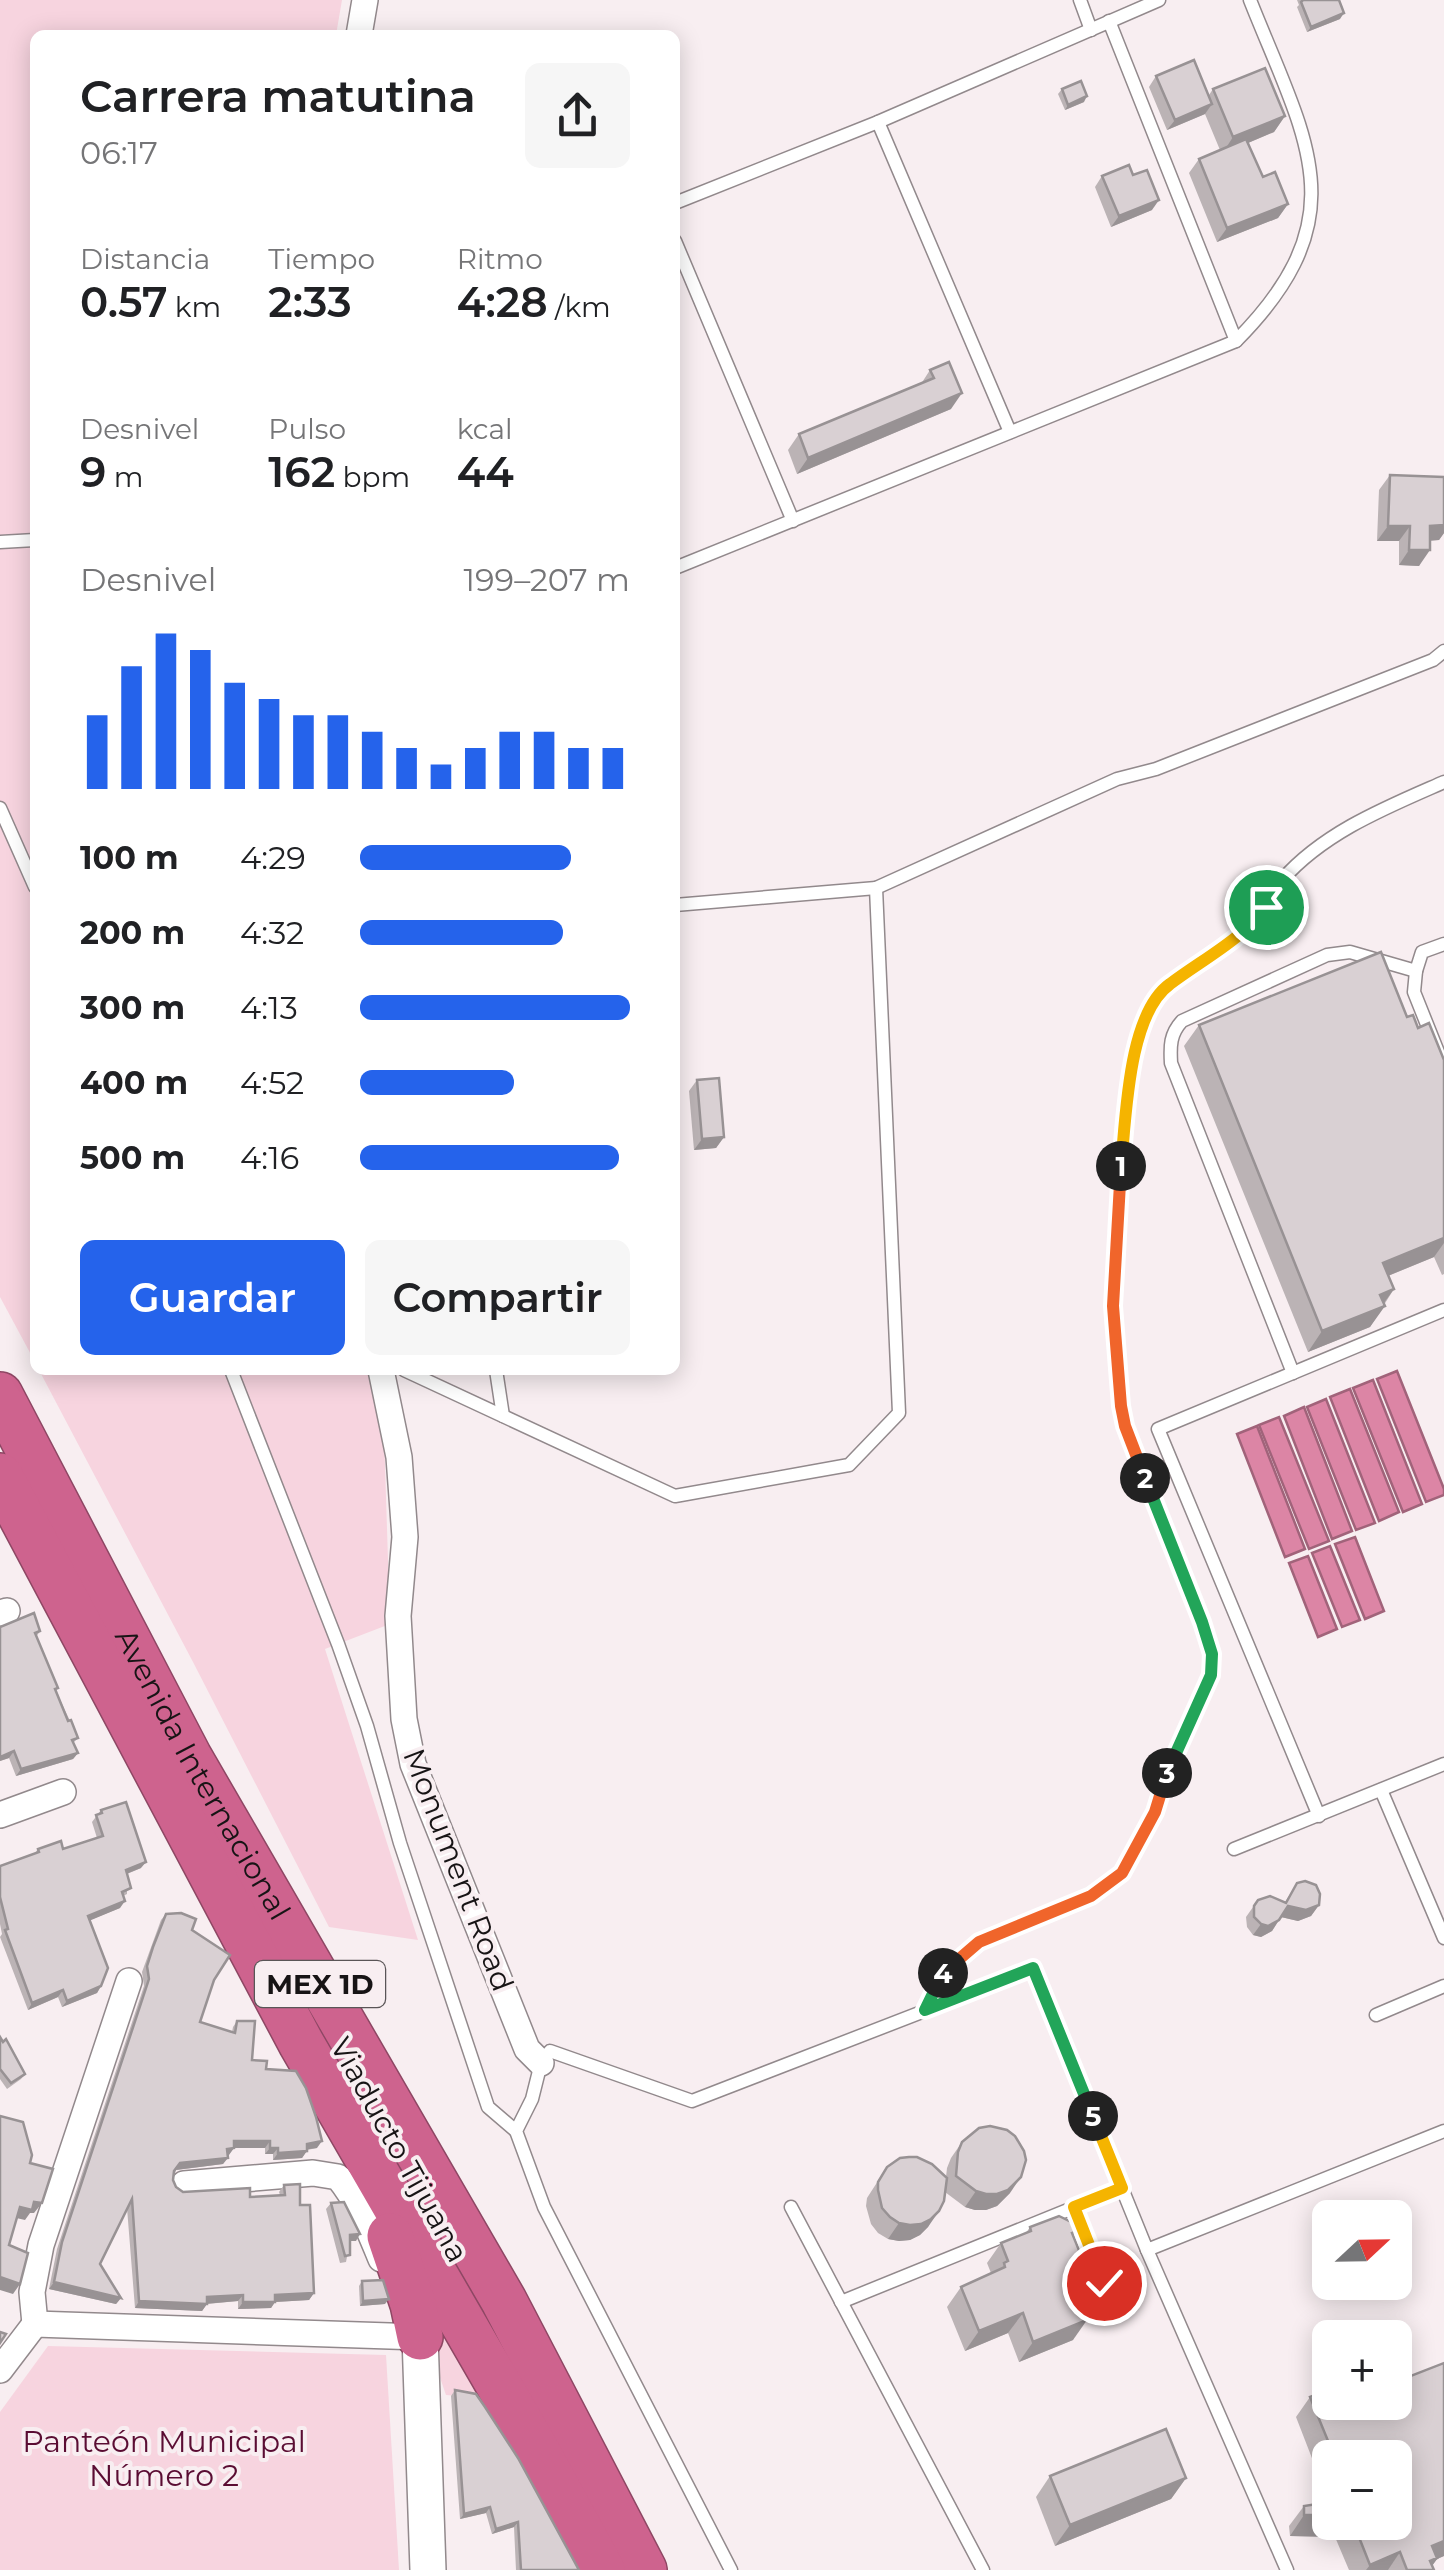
<!DOCTYPE html>
<html lang="es">
<head>
<meta charset="utf-8">
<style>
	:root { --surface:#fff; --page:#f6f6f6; --text:#202124; --muted:#757577; --accent:#2563eb }
	body { margin:0; font-family:Montserrat,sans-serif; background:var(--page); color:var(--text); height:100vh; display:flex; flex-direction:column; font-size:38px; white-space:nowrap }
	* { box-sizing:border-box; margin:0 }
	p { font-size:32px; color:var(--muted) }
	.icon { flex:none; width:55px; height:55px; fill:none; stroke:currentColor; stroke-width:2; stroke-linecap:round; stroke-linejoin:round }
	.map { position:relative; flex:1; overflow:hidden }
	.side { position:absolute; left:30px; top:30px; width:650px; height:1345px; display:flex; flex-direction:column; background:var(--surface); border-radius:15px; box-shadow:0 5px 25px #0003 }
	.side>* { flex:none }
	.needle { width:65px; rotate:68deg }
	.fabs { position:absolute; left:1312px; top:2200px; display:grid; gap:20px }
	.fabs a { display:grid; place-items:center; width:100px; height:100px; border-radius:15px; background:var(--surface); box-shadow:0 5px 25px #0003; font-size:50px }
	.pin { position:absolute; display:grid; place-items:center; width:85px; height:85px; color:#fff; margin:-42px; border:5px solid #fff; border-radius:50%; box-shadow:0 2px 10px #0007 }
	.km { position:absolute; width:50px; height:50px; margin:-25px; border-radius:50%; background:#222; color:#fff; font-size:28px; line-height:50px; text-align:center }
	.round { display:grid; place-items:center; flex:none; width:105px; height:105px; border-radius:15px; background:var(--page) }
	.overview { display:flex; align-items:center; justify-content:space-between; height:170px; padding:0 50px }
	h1 { font-size:45px; font-weight:600; line-height:75px }
	.metrics { display:grid; grid-template-columns:repeat(3,1fr); gap:15px; height:170px; padding:10px 50px }
	.metrics div { display:grid; align-content:center }
	.metrics b { font-size:42px; font-weight:600 }
	.metrics small { font-size:28px; font-weight:400 }
	.metrics p { font-size:28px }
	.chart { height:280px; padding:20px 50px }
	.chart p { display:flex; justify-content:space-between }
	.chart svg { width:100%; height:180px; margin-top:10px; stroke:var(--accent); stroke-width:6 }
	.action { display:flex; gap:20px; margin-top:auto; padding:20px 50px }
	.action a { flex:1; height:115px; border-radius:15px; background:var(--accent); color:#fff; font-size:40px; font-weight:600; line-height:115px; text-align:center }
	.action a+a { background:var(--page); color:var(--text) }
	ul { padding:0 50px; list-style:none; font-size:32px }
	li { display:grid; grid-template-columns:160px 120px 1fr; align-items:center; height:75px }
	li i { height:25px; border-radius:12px; background:var(--accent) }
	.map>svg:first-child { display:block }
</style>
</head>
<body>
<div class="map">
<svg width="1444" height="2570" viewBox="0 0 1444 2570">
	<rect width="100%" height="100%" fill="#f8eef1"/>
	<g fill="#f7d4df">
		<path d="M0,0h342l-6,35h-301v1327l-35,-65z"/>
		<path d="M39,1370h330l15,63 6,191 -65,25 93,291 -89,-13 -136,-265z"/>
		<path d="M447,2315l36,79 -13,3 -24,-2 -21,-61z"/>
		<path d="M48,2346l338,9 13,215h-399v-158z"/>
	</g>
	<g fill="#dc85a5" stroke="#a1637a" stroke-width="2.5">
		<path d="M1397,1371l47,118v6l-18,7 -49,-123z"/>
		<path d="M1373,1380l49,124 -19,8 -50,-124z"/>
		<path d="M1350,1389l49,123 -20,9 -49,-124z"/>
		<path d="M1326,1399l49,124 -19,7 -49,-123z"/>
		<path d="M1304,1407l48,124 -20,8 -48,-123z"/>
		<path d="M1279,1417l50,124 -20,8 -50,-124z"/>
		<path d="M1257,1426l48,123 -20,8 -48,-123z"/>
		<path d="M1355,1537l29,74 -19,8 -30,-75z"/>
		<path d="M1330,1546l30,74 -18,7 -30,-74z"/>
		<path d="M1308,1556l29,73 -19,8 -29,-74z"/>
	</g>
	<g fill="none" stroke-linecap="round" stroke-linejoin="round">
		<defs>
			<g id="lane">
				<path d="M1080,0l11,30"/>
				<path d="M878,122l132,310"/>
				<path d="M675,203l203,-81 281,-122"/>
				<path d="M675,241l118,280"/>
				<path d="M1236,341c124,-125 70,-200 14,-341"/>
				<path d="M0,542l35,-2"/>
				<path d="M675,568l561,-227 -127,-320"/>
				<path d="M0,808l35,79"/>
				<path d="M675,905l201,-17"/>
				<path d="M1444,944l-22,8 -6,19 -2,21 30,75"/>
				<path d="M231,1370l107,274 29,82 33,117 88,264 28,24"/>
				<path d="M404,1370l271,126 174,-31 50,-52 -23,-525 241,-109 39,-10 277,-109 11,-9"/>
				<path d="M496,1370l7,46"/>
				<path d="M1293,1373l-122,-310c-1,-17 -1,-29 11,-42l145,-66 23,-3 66,19"/>
				<path d="M1381,1790l63,148"/>
				<path d="M1319,1816l-161,-387 286,-119"/>
				<path d="M1234,1849l210,-85"/>
				<path d="M925,2010l18,-37 36,-31 112,-46 32,-23 32,-61 9,-31 47,-106 1,-22 -9,-32 -78,-195c-19,-96 -11,-199 -1,-296 5,-43 8,-87 27,-126 10,-20 63,-49 84,-65 12,-10 23,-20 31,-33 5,-9 9,-19 16,-26 42,-48 105,-73 162,-98"/>
				<path d="M1376,2015l68,-29"/>
				<path d="M791,2207l192,363"/>
				<path d="M1074,2207l29,76"/>
				<path d="M1147,2250l140,320"/>
				<path d="M841,2302l281,-114"/>
				<path d="M731,2570l-187,-363 -28,-76 16,-32 9,-36 9,-12 142,50 341,-132 114,281 297,-119"/>
			</g>
			<g id="street">
				<path d="M359,35l6,-35"/>
				<path d="M381,1370l18,87 6,80 -7,79 6,103 9,45 114,285 14,14"/>
				<path d="M0,1613l7,-2"/>
				<path d="M0,1815l63,-23"/>
				<path d="M184,2184l129,-11 25,4c20,24 31,53 43,82"/>
				<path d="M35,2324l385,13"/>
				<path d="M35,2324l-3,-32 9,-47 88,-264"/>
				<path d="M0,2370l35,-46"/>
			</g>
			<path id="secondary" d="M420,2337l8,233"/>
			<g id="highway">
				<path id="s1" d="M0,1395l189,362 315,544 140,269"/>
				<path d="M0,1476l301,567 236,408 65,119"/>
				<path d="M390,2236l23,68 7,33"/>
			</g>
		</defs>
		<use href="#lane" stroke="#92898c" stroke-width="15"/>
		<use href="#street" stroke="#92898c" stroke-width="28"/>
		<use href="#secondary" stroke="#92898c" stroke-width="38"/>
		<use href="#highway" stroke="#8e4764" stroke-width="48"/>
		<use href="#lane" stroke="#fff" stroke-width="12"/>
		<use href="#street" stroke="#fff" stroke-width="25"/>
		<use href="#secondary" stroke="#fff" stroke-width="35"/>
		<use href="#highway" stroke="#ce638e" stroke-width="45"/>
	</g>
	<g fill="#bbb3b5" fill-rule="evenodd">
		<path d="M1297,0h42l1,19 -33,13 -10,-25 2,-2z"/>
		<path d="M1156,76l53,19 4,-6 72,27 -11,16 -26,11 15,34 25,27 -10,14 -61,24 -28,-69 10,-14 21,-9 -15,-36 -38,16 -18,-43z"/>
		<path d="M1062,89l22,13 -19,8 -7,-16z"/>
		<path d="M1102,176l50,34 -41,17 -16,-40z"/>
		<path d="M930,370l21,39 -154,65 -9,-24 11,-16 122,-50z"/>
		<path d="M1390,475l54,50v8l-5,7 -9,1 -11,25 -20,-1v-24h-22l2,-51z"/>
		<path d="M1407,1017l37,43v214l-2,1 -8,-18 -46,19 6,13 -24,38 -62,25 -124,-306 15,-21z"/>
		<path d="M697,1080l27,57 -8,11 -22,2 -5,-59z"/>
		<path d="M0,1627l40,4 -4,6 22,51 -2,3 22,47 -5,5 5,10 -5,6 -57,17 -7,-18 -9,3z"/>
		<path d="M101,1810l40,58 -14,6v20l-4,2 -3,12 -30,12 11,66 -4,7 -35,14 -4,-10 -30,13 -28,-73 2,-3 -2,-10v-58l35,-13 3,-4h25l34,-11 -5,-16z"/>
		<path d="M1297,1883l22,22 -8,11 -13,5 -17,-4 -9,14 -11,6 -8,-2 -6,-8 -1,-10 12,-17 27,2z"/>
		<path d="M166,1914l26,16 22,50 -14,42 32,10 1,-5 4,-6 15,39 14,9 51,79 -10,2 -5,8 -29,2v-6h-8v-6h-31l-6,7 -5,9 -47,6 -3,10 3,7 7,5 67,5 30,-2 -1,-3 5,-7 16,20 14,88 -5,7 -34,2 -4,6 -33,1v-8l-31,3 -5,7 -67,-3 -8,-100 -27,56 21,34 -5,6 -67,-15 8,-40 87,-263 -2,-14 19,-52z"/>
		<path d="M0,2037l25,37 -4,5 -14,10 -7,-10z"/>
		<path d="M962,2142l48,51 -13,13 -11,4h-11l-10,-3 -20,-15 -17,35 -8,8 -10,5 -11,1 -11,-2 -10,-6 -7,-9 -5,-18 1,-8 20,-31 59,10 1,-9 4,-10z"/>
		<path d="M331,2203l25,38h-6l-4,21 -6,1 -14,-54z"/>
		<path d="M1030,2227l43,9 20,49 -12,17 -8,38 -54,22 -11,-29 -43,18 -18,-44 14,-20 30,-14 -4,-10 14,-20 25,-10z"/>
		<path d="M362,2281l23,23 -25,2 -1,-20z"/>
		<path d="M1444,2363v193l-7,3 -5,7 2,4h-85l-14,-33 -45,-1 -1,-10 15,-20 25,-4 -33,-85 14,-20 20,-8v13h11v2l4,-2h50v-20zM1330,2458h65v64h-65z"/>
		<path d="M455,2390l124,180h-63l-2,-43 -22,7 -6,-21 -26,6 -9,-123z"/>
		<path d="M1050,2476l136,2 -15,21 -116,47 -19,-49z"/>
	</g>
	<g fill="#989294">
		<path d="M1344,13l-4,6 -33,13 4,-5z"/>
		<path d="M1087,96l-3,6 -19,8 3,-5z"/>
		<path d="M1212,104l-7,10 -38,16 8,-10z"/>
		<path d="M1285,116l-11,16 -52,22 11,-17z"/>
		<path d="M1159,200l-7,10 -41,17 8,-11z"/>
		<path d="M1288,204l-10,14 -61,24 10,-14z"/>
		<path d="M962,393l-11,16 -154,65 11,-16z"/>
		<path d="M1444,525v8l-5,7 -20,1 11,-15z"/>
		<path d="M1388,526h22l-11,15h-22z"/>
		<path d="M1409,550h21l-11,16 -20,-1z"/>
		<path d="M724,1137l-8,11 -22,2 8,-11z"/>
		<path d="M1444,1238v5l-10,14 -66,27 15,-21z"/>
		<path d="M1394,1289l-13,18 4,-1 -15,21 -62,25 14,-21 58,-36z"/>
		<path d="M14,1751l-5,7 -9,3v-4z"/>
		<path d="M78,1753l-5,6 -57,17 5,-7z"/>
		<path d="M146,1862l-5,6 -20,8 5,-6z"/>
		<path d="M125,1901l-5,7 -36,15 4,-7z"/>
		<path d="M1319,1905l-8,11 -13,5 -17,-4 7,-11z"/>
		<path d="M1279,1920l-7,11 -11,6 -8,-2 8,-11z"/>
		<path d="M101,1986l-4,7 -35,14 5,-6z"/>
		<path d="M63,1990l-5,7 -30,13 4,-7z"/>
		<path d="M234,2141h36l-5,7h-31l-5,7 -7,1z"/>
		<path d="M322,2141l-5,7 -15,2 5,-6z"/>
		<path d="M270,2148h8l-5,6h-8z"/>
		<path d="M307,2151l-5,7 -29,2 5,-7z"/>
		<path d="M228,2158l-5,6 -47,6 4,-7z"/>
		<path d="M1021,2177l-11,16 -13,13 -11,4h-11l-10,-3 11,-16z"/>
		<path d="M34,2202l8,1 -8,10h-4l-5,7 -13,-3 8,-10z"/>
		<path d="M939,2211l-11,16 -8,8 -10,5 -11,1 -11,-2 11,-16z"/>
		<path d="M360,2234l-4,7h-10l4,-6z"/>
		<path d="M0,2277l20,7 -7,10 -13,-4z"/>
		<path d="M54,2282l67,16 -5,6 -67,-15z"/>
		<path d="M1093,2285l-15,20 -1,-14z"/>
		<path d="M314,2293l-5,7 -34,2 -4,6 -33,1 5,-7 32,-7z"/>
		<path d="M243,2295l-5,6 -34,3h3l-5,7 -67,-3 4,-7z"/>
		<path d="M389,2299l-4,5 -25,2 3,-5z"/>
		<path d="M1023,2313l-15,20 -43,18 14,-20z"/>
		<path d="M1087,2320l-14,20 -54,22 14,-20z"/>
		<path d="M1186,2478l-15,21 -116,47 15,-21z"/>
		<path d="M490,2507l-4,6 -26,6 4,-5z"/>
		<path d="M1304,2515h26v7h15l-10,15 -45,-1z"/>
		<path d="M518,2522l-4,5 -22,7 4,-5z"/>
		<path d="M1444,2541v15l-7,3 -8,11 3,-24z"/>
		<path d="M1400,2552l-12,18h-22l4,-5z"/>
	</g>
	<g fill="#d9d0d3" stroke="#989294" stroke-width="2.5">
		<path d="M1303,0h36l5,13 -33,14 -10,-25z"/>
		<path d="M1194,60l18,44 -37,16 -19,-44z"/>
		<path d="M1265,68l20,48 -52,21 -20,-48z"/>
		<path d="M1081,81l6,15 -19,9 -6,-16z"/>
		<path d="M1246,139l17,38 12,-5 13,32 -61,24 -28,-69z"/>
		<path d="M1129,165l4,10 14,-5 12,30 -40,16 -17,-40z"/>
		<path d="M949,362l13,31 -154,65 -9,-24 135,-56 -4,-8z"/>
		<path d="M1390,475l54,2v48l-14,1v24h-21l1,-24h-22z"/>
		<path d="M1381,952l26,65 6,-2 5,13 11,-5 15,37v178l-61,25 11,26 -14,6 5,11 -63,25 -123,-306z"/>
		<path d="M719,1078l5,59 -22,2 -5,-59z"/>
		<path d="M34,1613l6,18 -5,2 23,55 -3,1 13,32 3,-1 7,18 -6,2 6,13 -57,16 -7,-18 -14,6v-130z"/>
		<path d="M126,1802l20,60 -20,8 5,18 -9,4 3,9 -37,15 20,52 -7,18 -34,15 -4,-11 -31,13 -27,-73 3,-1 -8,-32v-31l39,-14 -1,-3 23,-8 2,8 40,-13 -7,-21 6,-2 -1,-3z"/>
		<path d="M1305,1881l11,4 4,9 -1,11 -13,5 -18,-4 -9,14 -11,6 -7,-2 -7,-7v-11l4,-6 12,-4 16,7 11,-20z"/>
		<path d="M181,1913l15,6 -4,11 38,25 -16,25 -14,42 35,11 2,-12h18l-3,39 15,1 -1,8 30,2 10,17 10,29 6,24 -15,3v7l-29,2v-5h-8v-7h-36v7l-7,1 1,9 -48,5 -6,8 -1,9 3,7 7,5 67,-4v9l35,-2 -1,-10 16,-1v21h10l4,88 -39,2v7h-32v-7l-36,2v7l-68,-3 -7,-102 -32,65 21,34 -67,-16 8,-40 87,-263 -2,-13 6,-19 13,-33z"/>
		<path d="M0,2037l3,5 3,-3 19,35 -14,9 -11,-14z"/>
		<path d="M0,2116l23,6 9,33 -2,8 23,6 -11,34 -8,-1 -2,8 -12,-3 -11,38 19,8 -8,31 -20,-7z"/>
		<path d="M990,2126l17,4 8,6 9,15 2,9 -5,17 -13,13 -11,4h-11l-10,-3 -20,-15 2,-24 4,-10 17,-14z"/>
		<path d="M909,2157h8l15,7 15,14 -3,23 -5,10 -8,8 -10,5 -11,1 -11,-2 -9,-6 -8,-9 -4,-18v-8l9,-15 13,-9z"/>
		<path d="M344,2202l16,32 -10,1v20l-5,1 -14,-53z"/>
		<path d="M1059,2216l12,6 4,10 -3,1 21,52 -16,6 10,29 -54,22 -10,-29 -44,18 -18,-44 44,-20 -1,-4 4,-2 -7,-18 30,-12 -1,-4z"/>
		<path d="M383,2280l6,19 -26,2 -1,-20z"/>
		<path d="M0,2332l6,2 -6,9z"/>
		<path d="M1444,2363v178l-12,5 5,12 -7,3 4,9h-27l-7,-18 -30,13 -17,-43h42v-64h-60l-25,-61 20,-8v13h11v2l4,-2h50v-20z"/>
		<path d="M455,2390l21,4 9,13 33,51 61,112h-58l-3,-48 -22,7 -6,-22 -26,7z"/>
		<path d="M1166,2429l20,49 -116,47 -20,-49z"/>
		<path d="M1330,2502v13h-26v-9z"/>
	</g>
	<g fill="none" stroke-linecap="round" stroke-linejoin="round">
		<defs>
			<path id="split-1" d="M1121,1166c5,-49 7,-152 49,-182 33,-25 70,-43 96,-77"/>
			<path id="split-2" d="M1121,1166l-8,140 8,100 4,20 20,52"/>
			<path id="split-3" d="M1145,1478l57,144 10,32 -1,21 -44,98"/>
			<path id="split-4" d="M943,1973l36,-31 112,-46 31,-23 33,-61 12,-39"/>
			<path id="split-5" d="M943,1973l-18,37 108,-42 60,148"/>
			<path id="split-6" d="M1093,2116l29,72 -48,19 30,76"/>
		</defs>
		<use href="#split-1" stroke="#fff" stroke-width="20"/>
		<use href="#split-2" stroke="#fff" stroke-width="20"/>
		<use href="#split-3" stroke="#fff" stroke-width="20"/>
		<use href="#split-4" stroke="#fff" stroke-width="20"/>
		<use href="#split-5" stroke="#fff" stroke-width="20"/>
		<use href="#split-6" stroke="#fff" stroke-width="20"/>
		<use href="#split-1" stroke="#f5b400" stroke-width="12"/>
		<use href="#split-2" stroke="#f0652b" stroke-width="12"/>
		<use href="#split-3" stroke="#22a559" stroke-width="12"/>
		<use href="#split-4" stroke="#f0652b" stroke-width="12"/>
		<use href="#split-5" stroke="#22a559" stroke-width="12"/>
		<use href="#split-6" stroke="#f5b400" stroke-width="12"/>
	</g>
	<g text-anchor="middle" stroke-width="8" stroke-linejoin="round" paint-order="stroke">
		<rect fill="#f8eef1" stroke="#5a5557" stroke-width="2.5" x="255" y="1961" width="130" height="46" rx="8"/>
		<g font-size="28" font-weight="bold" fill="#171415">
			<text x="320" y="1994">MEX 1D</text>
		</g>
		<g font-size="30" fill="#171415" stroke="#f8eef1">
			<text dy="10" stroke="none"><textPath href="#s1" startOffset="430">Avenida Internacional</textPath></text>
			<text transform="translate(458 1870) rotate(69)" y="10">Monument Road</text>
			<text transform="translate(399 2150) rotate(61)" y="10">Viaducto Tijuana</text>
		</g>
		<g font-size="30" fill="#5a0d33" stroke="#f8eef1">
			<text x="164" y="2452">Panteón Municipal<tspan x="164" dy="34">Número 2</tspan></text>
		</g>
	</g>
</svg>
<div class="fabs">
<a><svg class="needle" viewBox="-14 -14 28 28"><path d="M0-13l5 13h-10z" fill="#e53935"/><path d="M0 13l5-13h-10z" fill="#757577"/></svg></a>
<a>+</a>
<a>−</a>
</div>
<div class="pin" style="left:1266px;top:907px;background:#1e9e55"><svg class="icon" aria-label="arrive" viewBox="0 0 24 24"><path d="M6 21V4h12l-3 4 3 4H6"/></svg></div>
<div class="pin" style="left:1104px;top:2283px;background:#d93025"><svg class="icon" aria-label="check" viewBox="0 0 24 24"><path d="M5 12l5 5 9-10"/></svg></div>
<b class="km" style="left:1121px;top:1166px">1</b>
<b class="km" style="left:1145px;top:1478px">2</b>
<b class="km" style="left:1167px;top:1773px">3</b>
<b class="km" style="left:943px;top:1973px">4</b>
<b class="km" style="left:1093px;top:2116px">5</b>
<section class="side">
<div class="overview"><div><h1>Carrera matutina</h1><p>06:17</p></div><a class="round"><svg class="icon" aria-label="share" viewBox="0 0 24 24"><path d="M12 15V3M7 8l5-5 5 5M5 13v7h14v-7"/></svg></a></div>
<div class="metrics">
<div><p>Distancia</p><b>0.57<small> km</small></b></div>
<div><p>Tiempo</p><b>2:33</b></div>
<div><p>Ritmo</p><b>4:28<small> /km</small></b></div>
</div>
<div class="metrics">
<div><p>Desnivel</p><b>9<small> m</small></b></div>
<div><p>Pulso</p><b>162<small> bpm</small></b></div>
<div><p>kcal</p><b>44</b></div>
</div>
<div class="chart"><p><span>Desnivel</span>199–207 m</p>
<svg viewBox="0 0 160 44" preserveAspectRatio="none"><path d="M5 44V26M15 44V14M25 44V6M35 44V10M45 44V18M55 44V22M65 44V26M75 44V26M85 44V30M95 44V34M105 44V38M115 44V34M125 44V30M135 44V30M145 44V34M155 44V34"/></svg>
</div>
<ul>
<li><b>100 m</b>4:29<i style="width:78%"></i></li>
<li><b>200 m</b>4:32<i style="width:75%"></i></li>
<li><b>300 m</b>4:13<i style="width:100%"></i></li>
<li><b>400 m</b>4:52<i style="width:57%"></i></li>
<li><b>500 m</b>4:16<i style="width:96%"></i></li>
</ul>
<div class="action"><a>Guardar</a><a>Compartir</a></div>
</section>
</div>
</body>
</html>
